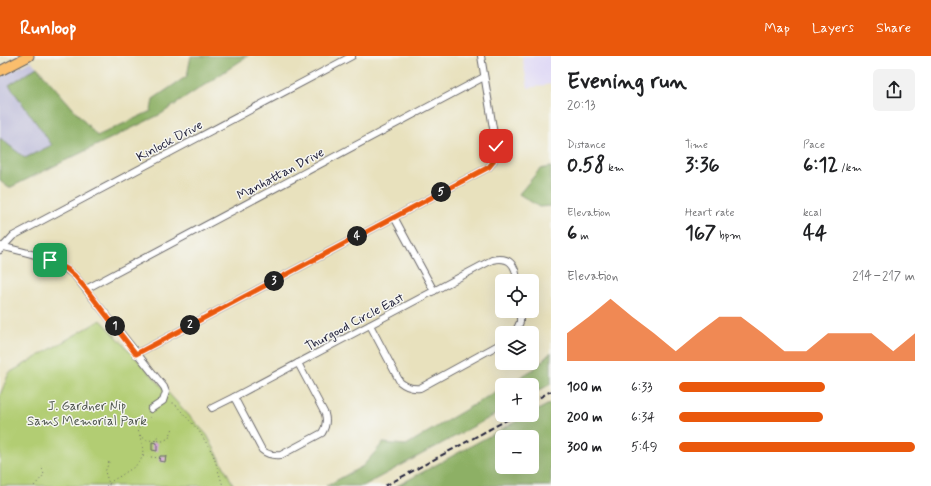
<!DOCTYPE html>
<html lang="en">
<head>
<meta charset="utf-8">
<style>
	:root { --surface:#fff; --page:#f2f2f2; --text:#202124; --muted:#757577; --accent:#ea580c }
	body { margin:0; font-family:Mynerve,sans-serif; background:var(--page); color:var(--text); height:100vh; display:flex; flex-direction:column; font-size:15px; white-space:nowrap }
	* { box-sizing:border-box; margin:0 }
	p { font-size:13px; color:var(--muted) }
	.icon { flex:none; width:22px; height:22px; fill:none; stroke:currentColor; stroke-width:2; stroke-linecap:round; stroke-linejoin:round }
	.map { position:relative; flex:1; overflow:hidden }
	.panel { display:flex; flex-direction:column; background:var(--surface); width:380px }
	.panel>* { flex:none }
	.buttons { position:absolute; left:495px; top:218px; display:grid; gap:8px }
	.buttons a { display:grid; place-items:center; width:44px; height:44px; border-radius:6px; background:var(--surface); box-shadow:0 4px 16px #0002; font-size:20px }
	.pin { position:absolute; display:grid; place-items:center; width:34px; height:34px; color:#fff; margin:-17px; border-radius:8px; box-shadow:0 2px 6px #0006 }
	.km { position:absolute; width:20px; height:20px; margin:-10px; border-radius:50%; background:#222; color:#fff; font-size:11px; line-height:20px; text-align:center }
	.round { display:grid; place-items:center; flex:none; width:42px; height:42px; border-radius:6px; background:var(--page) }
	.overview { display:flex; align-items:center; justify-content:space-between; height:68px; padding:0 16px }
	h1 { font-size:22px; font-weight:700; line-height:30px }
	.stats { display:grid; grid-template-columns:repeat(3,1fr); gap:6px; height:68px; padding:4px 16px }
	.stats div { display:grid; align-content:center }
	.stats b { font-size:20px; font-weight:700 }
	.stats small { font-size:11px; font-weight:400 }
	.stats p { font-size:11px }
	.chart { height:112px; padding:8px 16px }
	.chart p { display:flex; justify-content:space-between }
	.chart svg { width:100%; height:72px; margin-top:4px; fill:var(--accent); opacity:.7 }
	ul { padding:0 16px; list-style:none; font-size:13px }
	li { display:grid; grid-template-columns:64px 48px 1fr; align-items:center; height:30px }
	li i { height:10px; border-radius:5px; background:var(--accent) }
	header { display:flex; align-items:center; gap:24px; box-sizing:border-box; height:56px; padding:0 20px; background:var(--accent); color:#fff }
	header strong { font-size:19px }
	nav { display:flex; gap:22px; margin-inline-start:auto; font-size:14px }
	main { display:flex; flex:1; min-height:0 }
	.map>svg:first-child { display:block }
</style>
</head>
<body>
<header>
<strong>Runloop</strong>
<nav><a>Map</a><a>Layers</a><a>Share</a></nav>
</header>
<main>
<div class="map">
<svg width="551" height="430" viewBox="0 0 551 430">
	<rect width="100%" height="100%" fill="#f6f6f2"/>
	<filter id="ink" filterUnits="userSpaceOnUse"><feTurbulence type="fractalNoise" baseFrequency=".025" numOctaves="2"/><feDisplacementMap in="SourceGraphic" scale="8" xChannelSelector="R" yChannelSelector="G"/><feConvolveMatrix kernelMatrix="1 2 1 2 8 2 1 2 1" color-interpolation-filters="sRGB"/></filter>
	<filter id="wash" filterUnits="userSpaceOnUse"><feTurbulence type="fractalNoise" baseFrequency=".012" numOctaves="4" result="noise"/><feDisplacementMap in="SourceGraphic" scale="16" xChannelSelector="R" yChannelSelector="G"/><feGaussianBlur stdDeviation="0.9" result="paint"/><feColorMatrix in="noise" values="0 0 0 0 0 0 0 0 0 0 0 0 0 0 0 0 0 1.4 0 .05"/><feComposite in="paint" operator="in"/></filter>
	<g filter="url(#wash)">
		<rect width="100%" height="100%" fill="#e8e1bd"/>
		<path fill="#ddd5f6" d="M522,0h29v28l-23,4z"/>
		<path fill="#c2c1dc" d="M31,5l6,6 -28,18 43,60 -27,13 -25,-20v-61z"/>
		<path fill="#b2cd73" stroke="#6a7857" d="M101,264l106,115 27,51h-234v-91l9,-22z"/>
		<g fill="#8db065" stroke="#586950" fill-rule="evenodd">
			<path d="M191,0h57l-87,58 -152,74 -9,-7v-43l25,20 27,-13 -43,-60 28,-18 60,69 54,-25 2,-12 34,-23z"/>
			<path d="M551,111v39l-12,1 -20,-13 21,-25z"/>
			<path d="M551,296v32l-19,10v-9h-25l27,-16z"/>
			<path d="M502,332v23l-139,75h-37l37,-20 20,-23 23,2z"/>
			<path d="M551,347v83h-154l131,-71h4v-2zM502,381h30v30h-30z"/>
		</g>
		<g id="blocks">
			<g fill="#d69fdc">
				<path d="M152,386l5,1v8l-5,-1z"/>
				<path d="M160,400h6l-1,6 -6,-1z"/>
			</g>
		</g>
	</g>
	<g filter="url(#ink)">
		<use href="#blocks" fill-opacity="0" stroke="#676568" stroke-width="1"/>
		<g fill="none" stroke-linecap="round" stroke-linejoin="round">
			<defs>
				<g id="minor">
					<path d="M394,161l40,74"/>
					<path d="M0,190c27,7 53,11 75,30l89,111 2,5 -3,9 -12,8"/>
					<path d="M0,194l13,-14 339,-180"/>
					<path d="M86,233l398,-212"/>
					<path d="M370,269l30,57c6,5 12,7 20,6l82,-45"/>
					<path d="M515,277l5,-11v-11"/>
					<path d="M136,298l353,-187c6,-6 7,-12 7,-21l-15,-90"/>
					<path d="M234,341l28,53c6,5 11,6 19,5l41,-22c4,-6 5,-12 3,-19l-27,-51"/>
					<path d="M212,352l22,-11 258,-137c18,-4 24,5 25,21"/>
				</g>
				<path id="highway" d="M0,15l29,-15"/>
			</defs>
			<use href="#minor" stroke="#676568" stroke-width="8"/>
			<use href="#highway" stroke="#676568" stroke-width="11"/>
			<g stroke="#676568" stroke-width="1" stroke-dasharray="1 3" stroke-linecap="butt">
				<path d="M169,348l1,-1h4l25,28 14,23 10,32"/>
				<path d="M140,379l6,5 17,1 6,-3 4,-10"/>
				<path d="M155,385l4,-7"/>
				<path d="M143,400l17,2"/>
				<path d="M109,406l-4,10 4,12c3,-4 8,-6 13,-9 5,-4 14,-8 18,-14 6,-8 1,-22 -2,-31l4,-6 11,-9"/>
				<path d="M34,430l10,-11 -2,-9"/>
				<path d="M106,430l3,-2v2"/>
			</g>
			<use href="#minor" stroke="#fff" stroke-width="6"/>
			<use href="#highway" stroke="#fabe6d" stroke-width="9"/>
			<g stroke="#22223b" stroke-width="2" stroke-dasharray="6 3" stroke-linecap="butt">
				<path d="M532,346l19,-11"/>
				<path d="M385,430l131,-71"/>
			</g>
		</g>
	</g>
	<g fill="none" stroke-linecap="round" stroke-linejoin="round" filter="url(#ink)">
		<defs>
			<path id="route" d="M50,204l17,9 8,7 11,13 50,65 353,-187c6,-6 7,-12 7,-21"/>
		</defs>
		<use href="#route" stroke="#fff" stroke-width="8"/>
		<use href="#route" stroke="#ea580c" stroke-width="5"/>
	</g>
	<g text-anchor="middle" stroke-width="3" stroke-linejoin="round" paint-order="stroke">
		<g font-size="13" fill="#22223b" stroke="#f6f6f2">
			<text transform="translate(169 84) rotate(-28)" y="5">Kinlock Drive</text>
			<text transform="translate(280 117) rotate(-28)" y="5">Manhattan Drive</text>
			<text transform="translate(354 265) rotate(-28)" y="5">Thurgood Circle East</text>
		</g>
		<g font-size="13" fill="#4d554c" stroke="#f6f6f2">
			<text x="87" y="354">J. Gardner Nip<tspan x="87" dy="15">Sams Memorial Park</tspan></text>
		</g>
	</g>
</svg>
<div class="buttons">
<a><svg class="icon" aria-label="locate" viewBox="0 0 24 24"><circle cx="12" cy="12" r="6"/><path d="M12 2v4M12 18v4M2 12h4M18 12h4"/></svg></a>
<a><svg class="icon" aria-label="layers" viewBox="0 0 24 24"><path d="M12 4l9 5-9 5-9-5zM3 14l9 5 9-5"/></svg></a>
<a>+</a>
<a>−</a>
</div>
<div class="pin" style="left:50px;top:204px;background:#1e9e55"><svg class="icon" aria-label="arrive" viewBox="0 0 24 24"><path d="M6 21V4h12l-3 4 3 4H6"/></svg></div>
<div class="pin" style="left:496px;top:90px;background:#d93025"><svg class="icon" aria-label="check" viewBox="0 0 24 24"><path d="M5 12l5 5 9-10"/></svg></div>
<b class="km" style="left:115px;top:270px">1</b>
<b class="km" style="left:190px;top:269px">2</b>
<b class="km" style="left:274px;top:225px">3</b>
<b class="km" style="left:357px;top:180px">4</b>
<b class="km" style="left:441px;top:136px">5</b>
</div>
<section class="panel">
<div class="overview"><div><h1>Evening run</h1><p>20:13</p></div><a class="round"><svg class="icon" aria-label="share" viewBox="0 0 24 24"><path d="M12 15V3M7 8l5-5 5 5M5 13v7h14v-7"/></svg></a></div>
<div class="stats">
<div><p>Distance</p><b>0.58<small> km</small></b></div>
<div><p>Time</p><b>3:36</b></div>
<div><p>Pace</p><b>6:12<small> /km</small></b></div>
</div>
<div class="stats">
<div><p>Elevation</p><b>6<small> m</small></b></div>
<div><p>Heart rate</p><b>167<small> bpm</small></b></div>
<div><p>kcal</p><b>44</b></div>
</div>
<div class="chart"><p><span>Elevation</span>214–217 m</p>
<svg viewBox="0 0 160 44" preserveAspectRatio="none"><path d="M0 44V27L10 17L20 6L30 17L40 27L50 38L60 27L70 17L80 17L90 27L100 38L110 38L120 27L130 27L140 27L150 38L160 27V44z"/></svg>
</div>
<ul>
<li><b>100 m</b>6:33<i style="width:62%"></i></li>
<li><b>200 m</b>6:34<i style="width:61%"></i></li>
<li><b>300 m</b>5:49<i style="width:100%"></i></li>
</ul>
</section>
</main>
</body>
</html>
